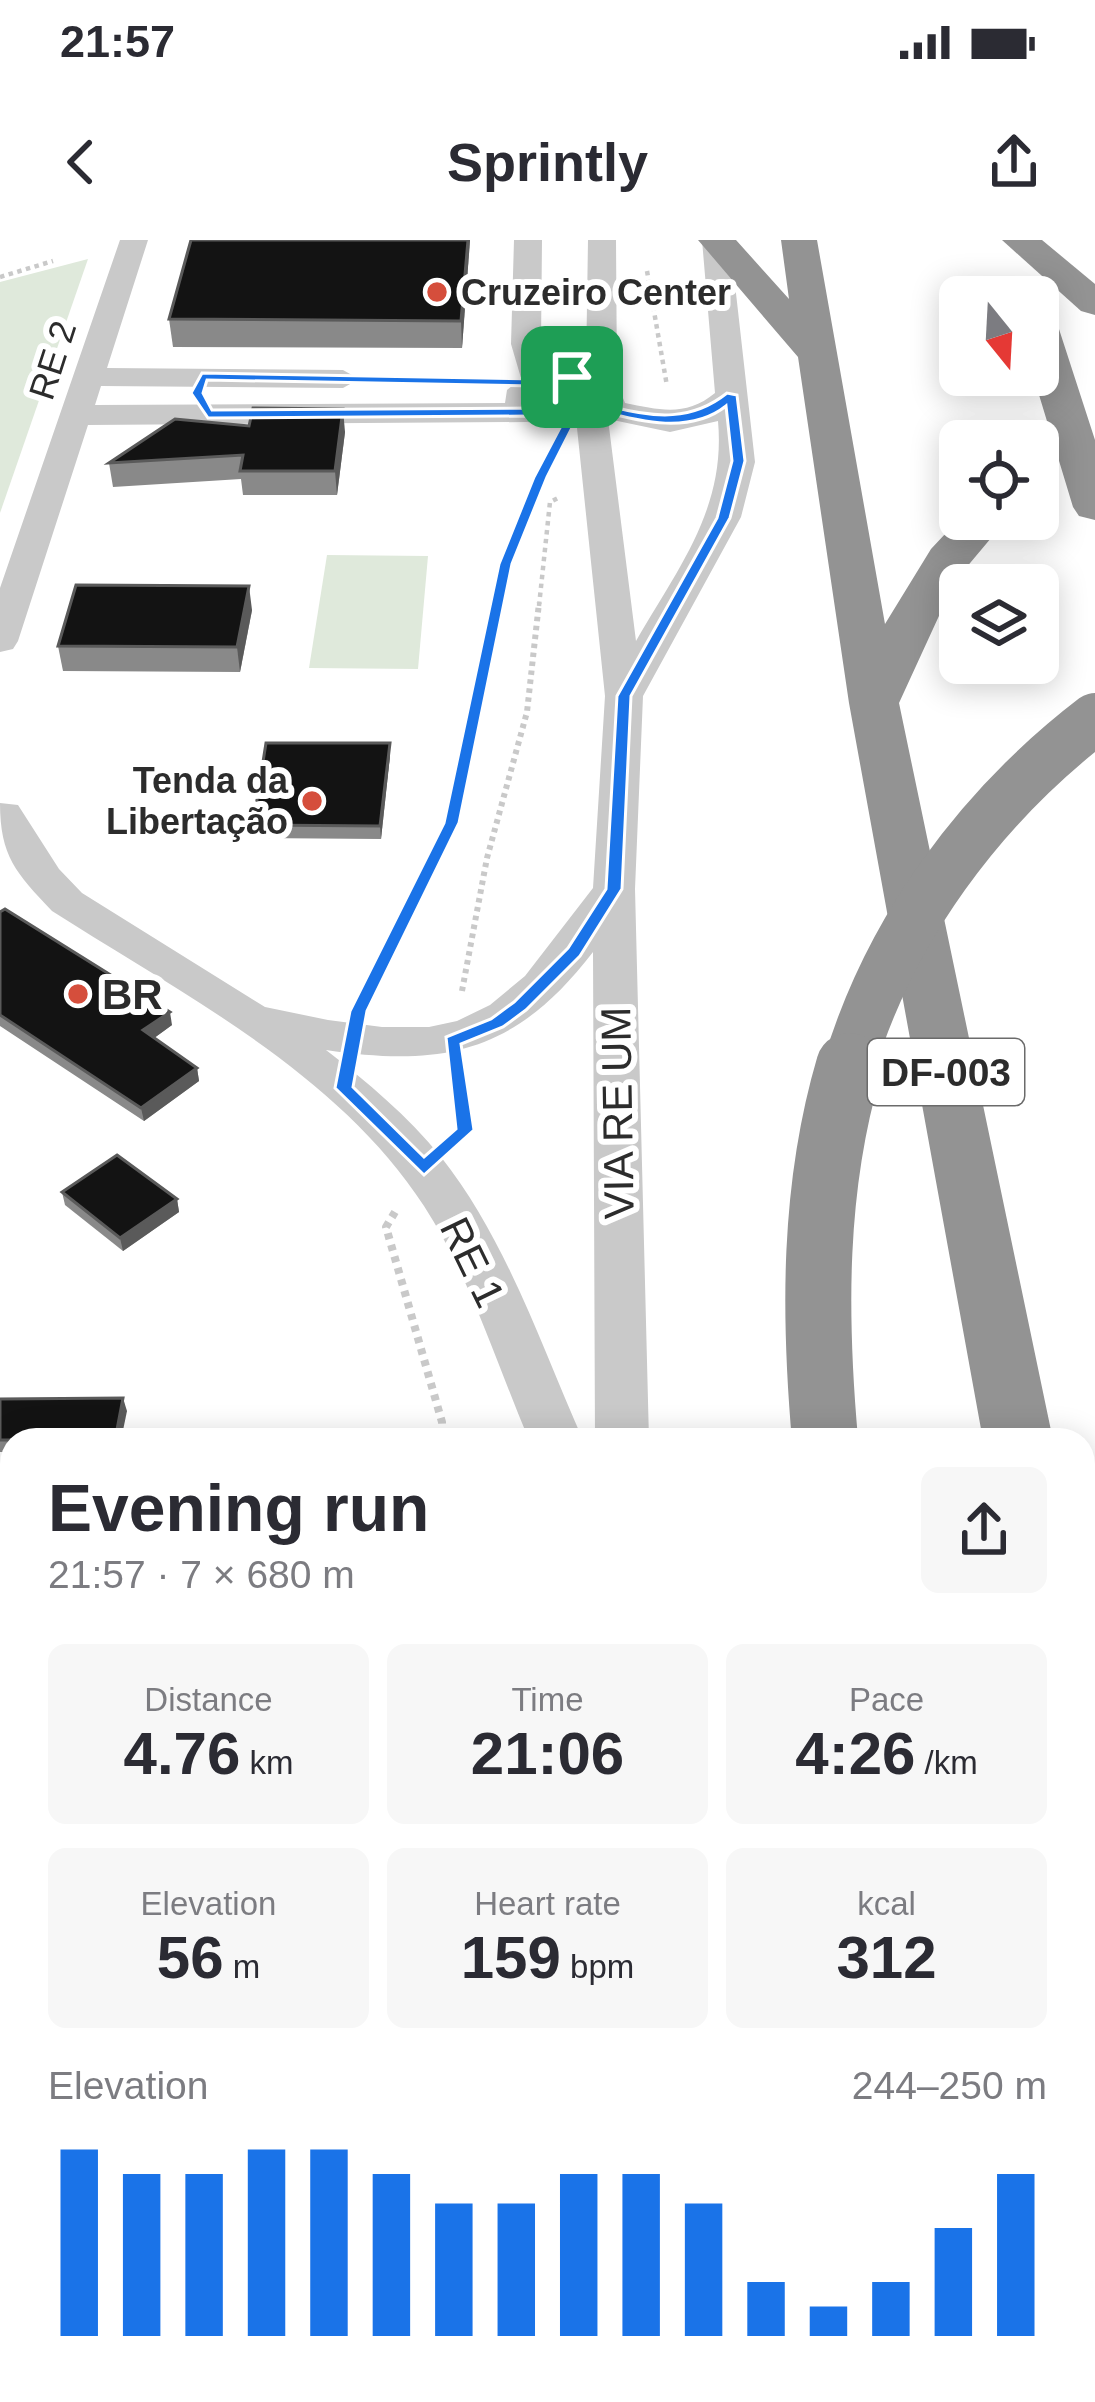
<!DOCTYPE html>
<html lang="en">
<head>
<meta charset="utf-8">
<style>
	:root { --surface:#fff; --page:#f7f7f7; --text:#2b2b33; --muted:#7c7c81; --accent:#1a73e8 }
	body { margin:0; font-family:Helvetica,sans-serif; background:var(--page); color:var(--text); height:100vh; display:flex; flex-direction:column; font-size:45px; white-space:nowrap }
	* { box-sizing:border-box; margin:0 }
	p { font-size:39px; color:var(--muted) }
	.icon { flex:none; width:66px; height:66px; fill:none; stroke:currentColor; stroke-width:2; stroke-linecap:round; stroke-linejoin:round }
	.map { position:relative; flex:1; overflow:hidden }
	.side { position:absolute; left:0px; top:1188px; width:1095px; height:975px; display:flex; flex-direction:column; background:var(--surface); border-radius:36px 36px 0 0; box-shadow:0 6px 30px #0003 }
	.side>* { flex:none }
	.needle { width:78px; rotate:162deg }
	.buttons { position:absolute; left:939px; top:36px; display:grid; gap:24px }
	.buttons a { display:grid; place-items:center; width:120px; height:120px; border-radius:18px; background:var(--surface); box-shadow:0 6px 30px #0003; font-size:60px }
	.pin { position:absolute; display:grid; place-items:center; width:102px; height:102px; color:#fff; margin:-51px; border-radius:24px; box-shadow:0 6px 18px #0006 }
	.round { display:grid; place-items:center; flex:none; width:126px; height:126px; border-radius:18px; background:var(--page) }
	.summary { display:flex; align-items:center; justify-content:space-between; height:204px; padding:0 48px }
	h1 { font-size:66px; font-weight:700; line-height:90px }
	.stats { display:grid; grid-template-columns:repeat(3,1fr); gap:18px; height:204px; padding:12px 48px }
	.stats div { display:grid; align-content:center; border-radius:18px; background:var(--page); text-align:center }
	.stats b { font-size:60px; font-weight:700 }
	.stats small { font-size:33px; font-weight:400 }
	.stats p { font-size:33px }
	.chart { height:336px; padding:24px 48px }
	.chart p { display:flex; justify-content:space-between }
	.chart svg { width:100%; height:216px; margin-top:12px; stroke:var(--accent); stroke-width:6 }
	.status { display:flex; justify-content:space-between; align-items:center; height:84px; padding:0 60px; background:var(--surface); direction:ltr }
	.status svg { height:33px; fill:currentColor }
	header { display:flex; justify-content:space-between; align-items:center; height:156px; padding:0 48px; background:var(--surface); font-size:54px; font-weight:700 }
	.map>svg:first-child { display:block }
</style>
</head>
<body>
<div class="status"><b>21:57</b><svg viewBox="0 0 49 12"><path d="M0 12V9h3v3zM5 12V6h3v6zM10 12V3h3v9zM15 12V0h3v12zM26 1h20v11H26zM47 4h2v5h-2z"/></svg></div>
<header><svg class="icon" aria-label="back" viewBox="0 0 24 24"><path d="M15 5l-7 7 7 7"/></svg>Sprintly<svg class="icon" aria-label="share" viewBox="0 0 24 24"><path d="M12 15V3M7 8l5-5 5 5M5 13v7h14v-7"/></svg></header>
<div class="map">
<svg width="1095" height="2162" viewBox="0 0 1095 2162">
	<rect width="100%" height="100%" fill="#fff"/>
	<g fill="#dfe9db">
		<path d="M88,19l-88,254v-231z"/>
		<path d="M327,315l101,1 -10,113 -109,-1z"/>
		<path d="M12,1909v187h-12v-112z"/>
	</g>
	<g fill="none" stroke-linecap="round" stroke-linejoin="round">
		<g stroke="#c9c9c9" stroke-width="4.5" stroke-dasharray="4.5 4.5" stroke-linecap="butt">
			<path d="M647,31l20,115"/>
			<path d="M0,37l53,-16"/>
			<path d="M497,366l9,-42 47,-111"/>
			<path d="M539,366l11,-104 8,-4"/>
		</g>
		<g stroke="#c9c9c9" stroke-width="6" stroke-dasharray="4.5 4.5" stroke-linecap="butt">
			<path d="M462,751l25,-133 40,-146 12,-109"/>
			<path d="M363,762l89,-179 46,-220"/>
		</g>
		<g stroke="#c9c9c9" stroke-width="8" stroke-dasharray="6 6" stroke-linecap="butt">
			<path d="M457,837l8,53 -7,6"/>
			<path d="M395,972l-9,15 56,195 1,18"/>
		</g>
		<path stroke="#c9c9c9" stroke-width="9" stroke-dasharray="8 8" stroke-linecap="butt" d="M466,2151v11"/>
		<g fill="#c9c9c9" fill-rule="evenodd">
			<path d="M120,0h28l-41,128 236,2 16,9 -16,9 -242,-2 -6,19 410,-2 2,-13 14,-12 -10,-34 3,-104h28l-1,104 8,26 37,-1 2,-129h28l1,143 8,20c35,7 61,14 90,-10l-13,-153h28l25,222 -14,55 -98,179 -8,193 14,551h-54l-2,-488c-76,99 -147,116 -267,98 41,32 82,66 115,107 65,82 100,188 142,283h-54c-33,-78 -59,-163 -105,-234 -86,-133 -242,-212 -372,-295 -36,-38 -52,-55 -52,-108l18,2 41,64 23,24 183,114 63,13 54,7h47l28,-6 33,-16 35,-29 68,-88 12,-192 -28,-268 -50,-6 -439,3 -70,216 -5,8 -13,3v-64zM572,146l13,3 9,13c-20,7 -41,14 -58,-2l8,-9zM608,179l62,13 48,-11c8,88 -40,147 -82,220z"/>
			<path d="M617,2151h74l1,11h-74z"/>
		</g>
		<g fill="#939393" fill-rule="evenodd">
			<path d="M698,0h38l53,59 -8,-59h36l68,384 46,-75 29,-31 47,1 -52,62 -56,122 154,737h-70l-134,-737 -51,-346z"/>
			<path d="M1002,0h40l53,44v31l-14,-4z"/>
			<path d="M1038,74l14,4 6,8 37,114v80l-16,-4 -6,-9 -40,-132h5z"/>
			<path d="M1083,1496l12,4v129l-12,-5z"/>
			<path d="M896,2151h96l1,11h-96z"/>
		</g>
		<path stroke="#939393" stroke-width="52" d="M848,829c41,-139 132,-262 247,-350"/>
		<path stroke="#939393" stroke-width="66" d="M825,1200c-11,-125 -12,-252 24,-374"/>
	</g>
	<g fill="#898989">
		<path d="M470,0l-8,108 -289,-1 -4,-28z"/>
		<path d="M249,186l96,6 -8,63h-94l-2,-16 -128,8 -4,-24z"/>
		<path d="M252,370l-12,62 -177,-1 -5,-25z"/>
		<path d="M390,503v13l-9,83 -126,-1 -2,-13z"/>
		<path d="M0,672l172,113 -18,13 43,30 2,13 -55,40 -144,-95z"/>
		<path d="M62,952l115,7 2,13 -56,39 -58,-46z"/>
		<path d="M0,1159l127,12 -115,29v12h-12z"/>
	</g>
	<g fill="#5a5a5a">
		<path d="M468,0h2l-8,108 -1,-27z"/>
		<path d="M343,169l2,23 -8,63 -2,-24z"/>
		<path d="M249,346l3,24 -12,62 -3,-25z"/>
		<path d="M390,503v13l-9,83 -1,-13z"/>
		<path d="M170,772l2,13 -26,19 -3,-14z"/>
		<path d="M197,828l2,13 -55,40 -3,-13z"/>
		<path d="M177,959l2,13 -56,39 -3,-13z"/>
		<path d="M123,1158l4,13 -6,29h-6z"/>
		<path d="M12,1790v36l-12,60v-36z"/>
		<path d="M34,2151h7l-2,11h-7z"/>
	</g>
	<g fill="#131313" stroke="#5a5a5a" stroke-width="3">
		<path d="M191,0h277l-7,81 -292,-2z"/>
		<path d="M253,168l90,1 -8,62h-95l3,-16 -134,8 66,-44 74,7z"/>
		<path d="M76,345l173,1 -12,61 -179,-1z"/>
		<path d="M266,503h124l-10,83 -127,-1z"/>
		<path d="M5,669l165,103 -27,18 54,38 -56,40 -141,-93v-103z"/>
		<path d="M117,915l60,44 -57,39 -58,-46z"/>
		<path d="M123,1158l-8,42h-115v-41z"/>
		<path d="M0,1329h12v461l-12,60z"/>
		<path d="M0,2142h12v9h22l-2,11h-32z"/>
	</g>
	<path fill="#1a73e8" stroke="#fff" stroke-width="3" fill-rule="evenodd" d="M202,133l333,6c29,-5 59,-9 81,13l-3,15c42,11 79,14 114,-14l10,2 8,66 -15,57 -99,178 -9,193 -42,67 -54,54 -23,17 -42,17 13,86 -50,45 -89,-87 15,-77 94,-188 55,-259 35,-87 29,-55 -33,-6 -322,2 -17,-25zM207,140l328,6 37,-6 32,14 -3,17c40,11 90,23 125,-5l6,55 -15,57 -100,178 -11,193 -38,59 -54,54 -23,17 -45,18 10,92 -32,28 -71,-70 14,-76 92,-188 53,-259 35,-87 29,-57 -46,-12 -318,2 -9,-17z"/>
	<g fill="#d54e3c" stroke="#fff" stroke-width="4.5">
		<circle cx="437" cy="52" r="12"/>
		<circle cx="312" cy="561" r="12"/>
		<circle cx="78" cy="754" r="12"/>
	</g>
	<g text-anchor="middle" stroke-width="12" stroke-linejoin="round" paint-order="stroke">
		<g font-size="36" font-weight="bold" fill="#2c2c2c" stroke="#fff" text-anchor="start">
			<text x="461" y="65">Cruzeiro Center</text>
			<text x="288" y="553" text-anchor="end">Tenda da<tspan x="288" dy="41">Libertação</tspan></text>
		</g>
		<g font-size="36" fill="#2c2c2c" stroke="#fff">
			<text transform="translate(52 120) rotate(-72)" y="13">RE 2</text>
		</g>
		<rect fill="#fff" stroke="#6b6b6b" stroke-width="3" x="868" y="799" width="156" height="66" rx="9"/>
		<g font-size="39" font-weight="bold" fill="#2c2c2c">
			<text x="946" y="846">DF-003</text>
		</g>
		<g font-size="42" font-weight="bold" fill="#2c2c2c" stroke="#fff" text-anchor="start">
			<text x="102" y="769">BR</text>
		</g>
		<g font-size="42" fill="#2c2c2c" stroke="#fff">
			<text transform="translate(617 873) rotate(-91)" y="15">VIA RE UM</text>
			<text transform="translate(473 1022) rotate(64)" y="15">RE 1</text>
		</g>
	</g>
</svg>
<div class="buttons">
<a><svg class="needle" viewBox="-14 -14 28 28"><path d="M0-13l5 13h-10z" fill="#e53935"/><path d="M0 13l5-13h-10z" fill="#7c7c81"/></svg></a>
<a><svg class="icon" aria-label="locate" viewBox="0 0 24 24"><circle cx="12" cy="12" r="6"/><path d="M12 2v4M12 18v4M2 12h4M18 12h4"/></svg></a>
<a><svg class="icon" aria-label="layers" viewBox="0 0 24 24"><path d="M12 4l9 5-9 5-9-5zM3 14l9 5 9-5"/></svg></a>
</div>
<div class="pin" style="left:572px;top:137px;background:#1e9e55"><svg class="icon" aria-label="arrive" viewBox="0 0 24 24"><path d="M6 21V4h12l-3 4 3 4H6"/></svg></div>
<section class="side">
<div class="summary"><div><h1>Evening run</h1><p>21:57 · 7 × 680 m</p></div><a class="round"><svg class="icon" aria-label="share" viewBox="0 0 24 24"><path d="M12 15V3M7 8l5-5 5 5M5 13v7h14v-7"/></svg></a></div>
<div class="stats">
<div><p>Distance</p><b>4.76<small> km</small></b></div>
<div><p>Time</p><b>21:06</b></div>
<div><p>Pace</p><b>4:26<small> /km</small></b></div>
</div>
<div class="stats">
<div><p>Elevation</p><b>56<small> m</small></b></div>
<div><p>Heart rate</p><b>159<small> bpm</small></b></div>
<div><p>kcal</p><b>312</b></div>
</div>
<div class="chart"><p><span>Elevation</span>244–250 m</p>
<svg viewBox="0 0 160 44" preserveAspectRatio="none"><path d="M5 44V6M15 44V11M25 44V11M35 44V6M45 44V6M55 44V11M65 44V17M75 44V17M85 44V11M95 44V11M105 44V17M115 44V33M125 44V38M135 44V33M145 44V22M155 44V11"/></svg>
</div>
</section>
</div>
</body>
</html>
